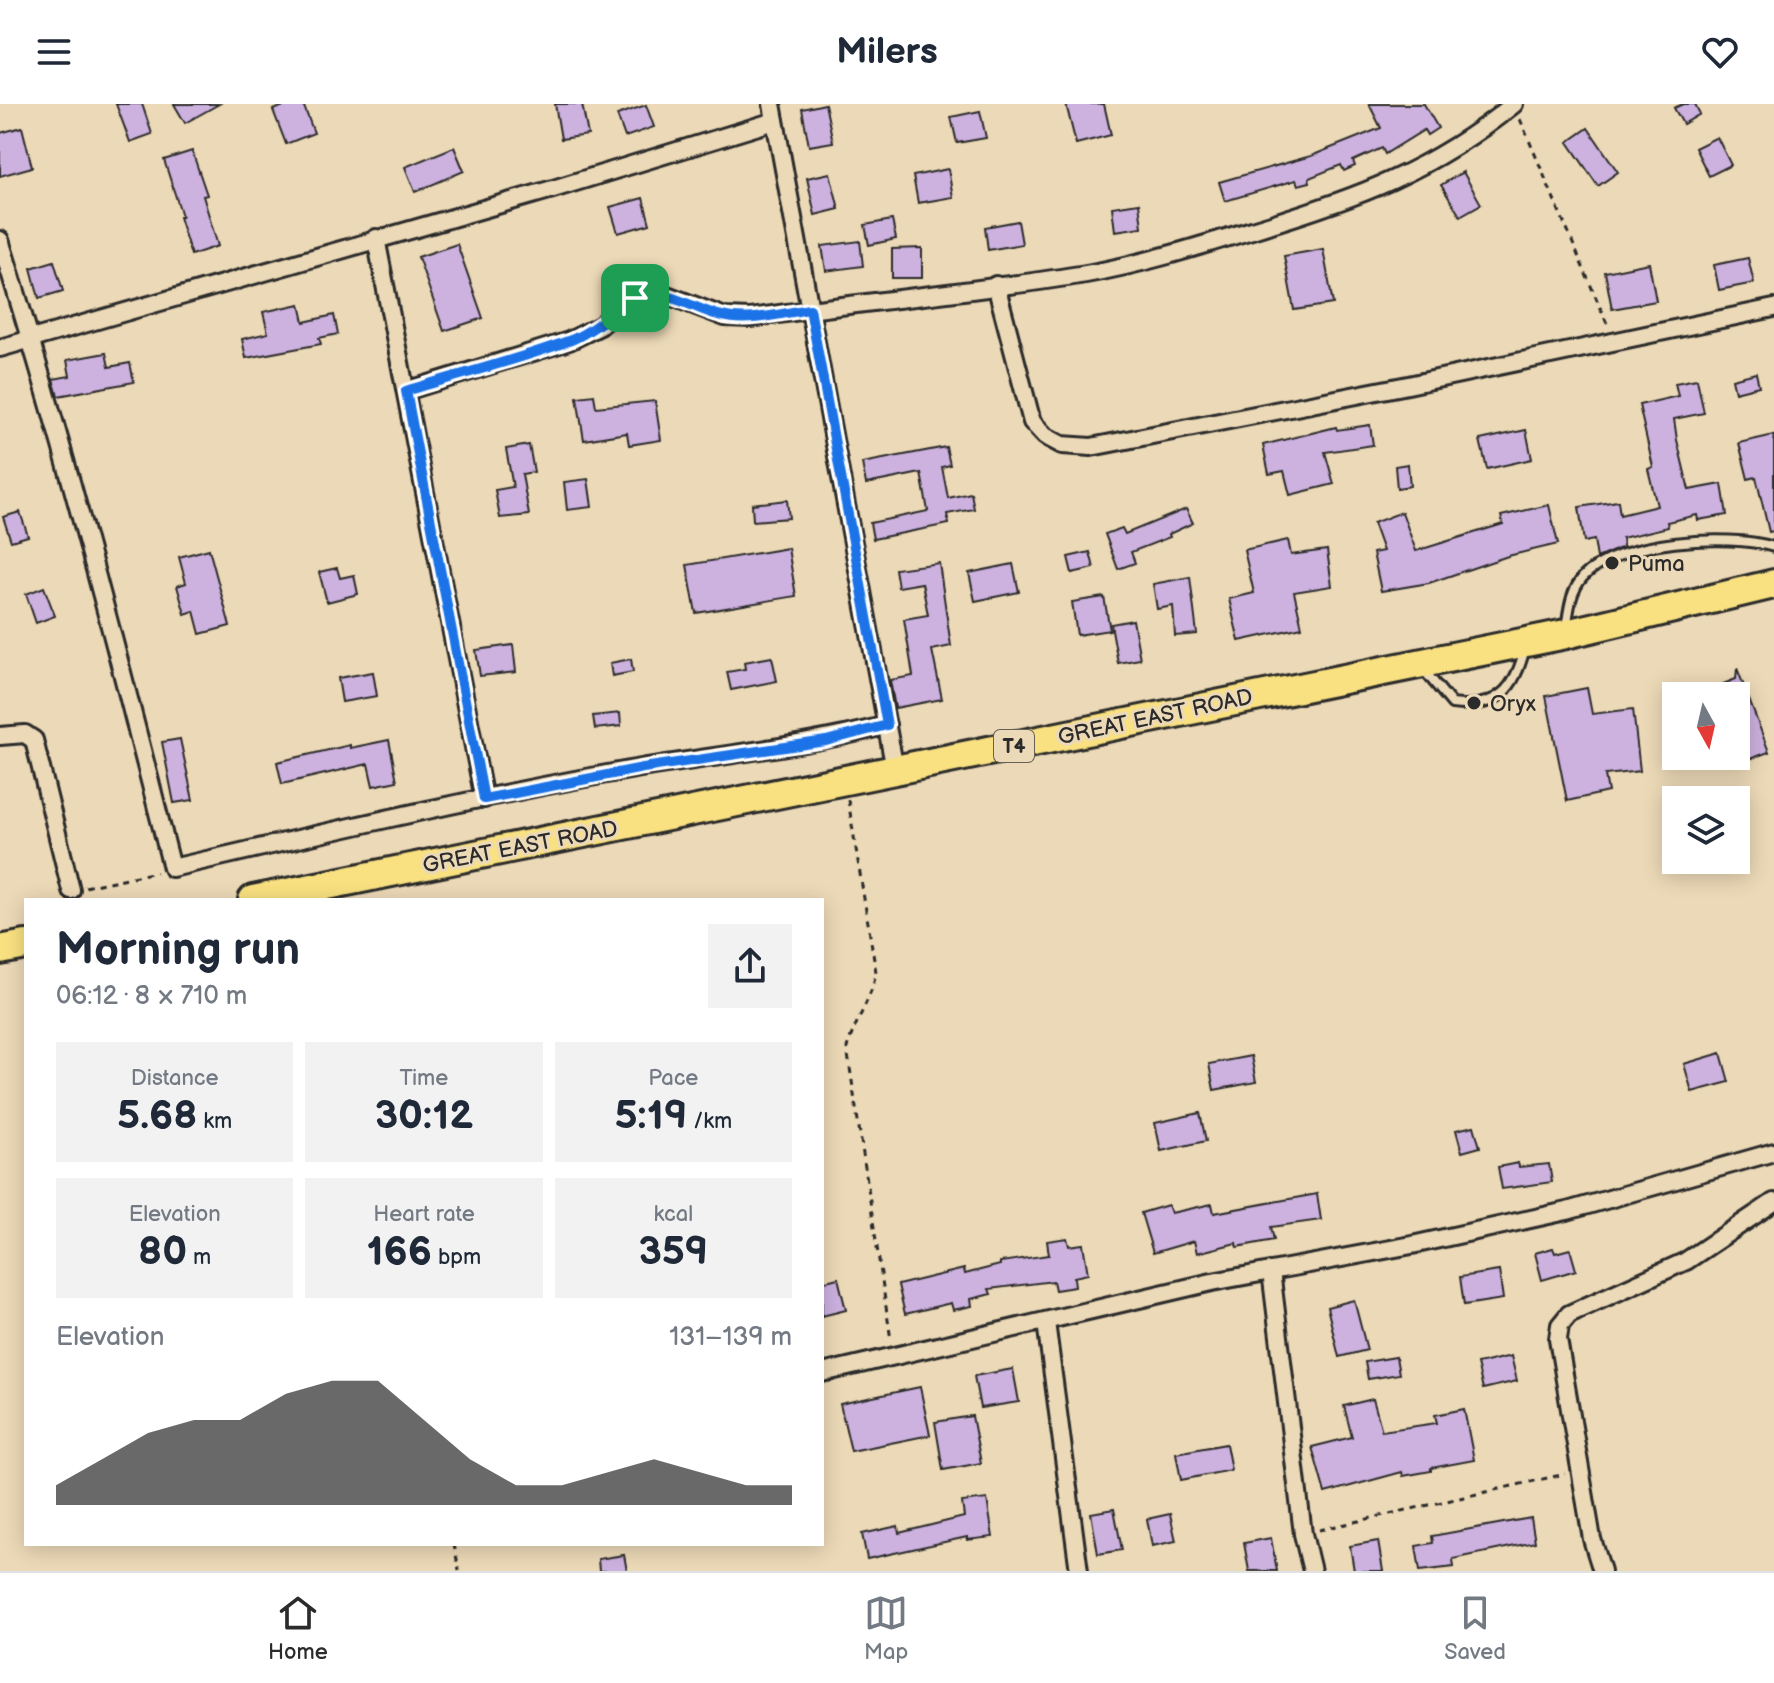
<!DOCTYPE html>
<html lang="en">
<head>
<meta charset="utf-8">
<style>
	:root { --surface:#fff; --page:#f2f2f3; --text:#1f2937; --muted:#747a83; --line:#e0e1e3; --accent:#2b2b2b }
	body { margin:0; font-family:"Balsamiq Sans",sans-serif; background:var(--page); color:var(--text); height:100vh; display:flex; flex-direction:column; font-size:30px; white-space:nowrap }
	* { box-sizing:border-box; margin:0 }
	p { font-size:26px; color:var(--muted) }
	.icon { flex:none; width:44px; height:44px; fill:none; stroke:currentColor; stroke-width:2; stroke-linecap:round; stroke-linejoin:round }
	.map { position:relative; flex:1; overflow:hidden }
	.drawer { position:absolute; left:24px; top:794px; width:800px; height:648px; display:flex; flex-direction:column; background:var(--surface); border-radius:0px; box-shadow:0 4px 20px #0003 }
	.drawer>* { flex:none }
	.needle { width:52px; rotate:172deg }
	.controls { position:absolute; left:1662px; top:578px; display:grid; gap:16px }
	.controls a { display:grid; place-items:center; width:88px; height:88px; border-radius:0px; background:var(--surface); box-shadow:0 4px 20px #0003; font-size:40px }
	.pin { position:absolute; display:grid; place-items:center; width:68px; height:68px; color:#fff; margin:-34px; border-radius:16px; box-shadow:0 4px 12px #0006 }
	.round { display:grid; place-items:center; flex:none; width:84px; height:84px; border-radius:0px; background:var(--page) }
	.headline { display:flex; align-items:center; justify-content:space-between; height:136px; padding:0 32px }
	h1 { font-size:44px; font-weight:600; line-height:60px }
	.figures { display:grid; grid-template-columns:repeat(3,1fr); gap:12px; height:136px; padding:8px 32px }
	.figures div { display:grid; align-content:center; border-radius:0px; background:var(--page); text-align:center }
	.figures b { font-size:40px; font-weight:600 }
	.figures small { font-size:22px; font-weight:400 }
	.figures p { font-size:22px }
	.chart { height:224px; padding:16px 32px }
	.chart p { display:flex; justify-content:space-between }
	.chart svg { width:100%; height:144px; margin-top:8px; fill:var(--accent); opacity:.7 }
	header { display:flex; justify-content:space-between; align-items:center; height:104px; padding:0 32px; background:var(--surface); font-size:36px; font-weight:600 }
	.tabs { display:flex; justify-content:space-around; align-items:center; height:112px; border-top:2px solid var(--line); background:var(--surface); font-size:22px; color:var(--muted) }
	.tabs a { display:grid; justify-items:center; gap:4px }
	.tabs .on { color:var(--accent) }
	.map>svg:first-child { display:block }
</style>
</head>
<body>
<header><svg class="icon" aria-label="menu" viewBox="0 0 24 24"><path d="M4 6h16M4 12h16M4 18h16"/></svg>Milers<svg class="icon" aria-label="heart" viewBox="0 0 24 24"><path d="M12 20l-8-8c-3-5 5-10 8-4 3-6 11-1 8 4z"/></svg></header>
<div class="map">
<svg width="1774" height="1467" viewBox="0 0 1774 1467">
	<rect width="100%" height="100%" fill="#ecd9b7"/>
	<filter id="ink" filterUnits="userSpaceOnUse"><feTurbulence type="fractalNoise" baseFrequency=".0125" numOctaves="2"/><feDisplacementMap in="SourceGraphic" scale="16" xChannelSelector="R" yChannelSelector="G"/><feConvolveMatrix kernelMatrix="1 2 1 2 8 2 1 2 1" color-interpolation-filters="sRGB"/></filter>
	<g filter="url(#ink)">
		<g fill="#cdb1df" stroke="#2b2b2b" stroke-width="2">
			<path d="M116,0h26l10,30 -22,8z"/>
			<path d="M174,0h45l-34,19z"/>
			<path d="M289,0h14l11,29 -28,11 -13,-34z"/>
			<path d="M555,0h27l6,31 -27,4z"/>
			<path d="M825,0l8,38 -24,4 -7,-37z"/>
			<path d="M1066,0h38l7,31 -35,9z"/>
			<path d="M1369,0h55l14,24 -11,7 -3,-5 -39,24 -3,-6 -29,13 2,5 -11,5 -3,-6 -32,13 1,4 -12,3 -2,-5 -71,21 -6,-19 92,-26 70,-28z"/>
			<path d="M1683,0h12l5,10 -17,10 -9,-16z"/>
			<path d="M646,1l8,22 -29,10 -8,-22z"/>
			<path d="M980,7l6,27 -29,5 -6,-26z"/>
			<path d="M22,23l10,40 -32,9v-43z"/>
			<path d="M1588,24l30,44 -20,14 -30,-44z"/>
			<path d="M1717,33l14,28 -22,11 -14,-28z"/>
			<path d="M454,43l10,24 -49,21 -10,-25z"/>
			<path d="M192,47l15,44 -4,1 15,50 -27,9 -12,-38 3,-1 -18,-56z"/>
			<path d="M948,65l5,28 -35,6 -5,-27z"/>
			<path d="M1463,68l18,32 -21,12 -19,-31z"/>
			<path d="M830,69l9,36 -24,6 -8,-37z"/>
			<path d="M643,94l7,26 -32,9 -8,-26z"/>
			<path d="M1139,99l3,24 -27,4 -3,-24z"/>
			<path d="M892,116l4,19 -27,6 -4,-20z"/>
			<path d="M1018,117l4,23 -34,6 -3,-23z"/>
			<path d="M860,137l3,25 -37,5 -4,-25z"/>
			<path d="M457,140l26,74 -39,13 -26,-74z"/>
			<path d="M922,144v30h-30v-29z"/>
			<path d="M1323,145l10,55 -39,6 -10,-54z"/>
			<path d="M1748,154l6,25 -35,7 -5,-25z"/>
			<path d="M54,157l9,30 -24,7 -8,-30z"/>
			<path d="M1649,159l7,38 -44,8 -7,-37z"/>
			<path d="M300,200l4,18 30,-7 4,19 -19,4 2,6 -75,14 -4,-19 26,-6 -5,-21z"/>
			<path d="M106,249l3,14 21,-4 4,19 -76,14 -5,-17 17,-3 -3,-16z"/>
			<path d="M1756,269l3,13 -24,6 -3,-13z"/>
			<path d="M1697,275l7,34 -30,6 3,21 12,50 33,-6 5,31 -29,5 -1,-5 -30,7 1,5 -46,11 1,9 -26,11 -3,-18 -10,2 -5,-35 39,-6 2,14 37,-9 -9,-37 5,-2 -14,-62 39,-9 -3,-13z"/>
			<path d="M594,291l2,12 59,-6 6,39 -32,5 -2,-12 -43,7 -7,-43z"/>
			<path d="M1370,321l3,20 -48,7 9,32 -44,11 -6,-24 -15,3 -6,-29 73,-18 1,3z"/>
			<path d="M1526,326l6,29 -45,10 -7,-29z"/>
			<path d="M1774,331v96l-5,1 -13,-55 -8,2 -9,-36z"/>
			<path d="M529,341l5,27 -12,2 7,41 -29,3 -5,-28 18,-3 -7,-38z"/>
			<path d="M946,343l4,18 -8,2 6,31 23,-5 3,16 -27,5 2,10 -76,15 -3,-16 58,-12 -7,-38 -55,11 -4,-21z"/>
			<path d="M1408,360l2,22 -13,2 -2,-22z"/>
			<path d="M588,375l4,28 -25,3 -3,-28z"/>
			<path d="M787,396l2,18 -36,3 -1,-17z"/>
			<path d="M1549,401l9,39 -50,12 -79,27 -48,8 -8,-38 10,-2 -10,-28 29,-11 14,39 87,-27 -2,-8z"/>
			<path d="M1186,405l7,14 -24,11 1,3 -39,15 4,11 -17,6 -13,-35 17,-6 3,6z"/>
			<path d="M20,408l8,24 -17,5 -8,-24z"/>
			<path d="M1288,436l3,15 36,-5 5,36 -38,6 8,35 -63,14 -10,-42 25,-6 -10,-43z"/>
			<path d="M788,444l8,48 -100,17 -9,-48z"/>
			<path d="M209,445l21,77 -30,8 -6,-23 -9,3 -8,-28 9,-3 -7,-26z"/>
			<path d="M1090,448l4,16 -22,5 -4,-16z"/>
			<path d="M939,459l12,83 -19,4 10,49 -47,9 -5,-28 23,-4 -9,-57 24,-4 -6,-32 -24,4 -3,-18z"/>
			<path d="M1013,460l6,28 -44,9 -6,-28z"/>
			<path d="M337,464l3,10 14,-3 4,19 -31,8 -8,-30z"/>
			<path d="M1190,473l7,57 -22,2 -2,-30 -16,3 -4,-25z"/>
			<path d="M44,483l11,29 -19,7 -10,-29z"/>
			<path d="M1104,493l6,33 -33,5 -5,-33z"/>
			<path d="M1133,516l7,39 -22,4 -7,-39z"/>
			<path d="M513,541l3,27 -36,4 -4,-26z"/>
			<path d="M772,553l5,24 -46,9 -4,-18 18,-3 -1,-7z"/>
			<path d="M631,555l2,13 -21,4 -2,-13z"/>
			<path d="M1737,564l32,84 -33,12v-68l-41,-1 41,-16z"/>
			<path d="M373,568l4,24 -35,6 -4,-24z"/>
			<path d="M1587,584l5,26 41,-5 7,62 -35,4 3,17 -41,9 -21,-105z"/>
			<path d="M620,609l1,13 -26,3 -2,-13z"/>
			<path d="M180,635l13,61 -19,3 -12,-61z"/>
			<path d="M389,636l8,41 -24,5 -5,-22 -86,20 -5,-22 73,-17v3z"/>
			<path d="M1721,949l8,29 -37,10 -8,-28z"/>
			<path d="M1251,952l5,26 -42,8 -5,-26z"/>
			<path d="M1200,1009l6,28 -45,10 -6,-28z"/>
			<path d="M1474,1022l6,21 -18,5 -6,-22z"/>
			<path d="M1518,1059l1,4 30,-3 3,18 -50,7 -4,-22z"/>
			<path d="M1317,1090l4,26 -50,7 3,13 -37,7 -1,-4 -39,10 -3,-12 -41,12 -12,-40 27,-8 3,8 41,-9 2,9z"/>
			<path d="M1067,1134l2,8 14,-2 5,30 -14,3 1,10 -20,3 -2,-9 -64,8 2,5 -20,5 1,7 -19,4 -2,-7 -46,11 -7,-29 66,-16 1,5 35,-9v-3l49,-7 -2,-14z"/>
			<path d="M1553,1144l2,5 15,-4 6,21 -34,10 -7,-27z"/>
			<path d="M1499,1167l4,28 -39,6 -4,-28z"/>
			<path d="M838,1174l8,32 -24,6v-34z"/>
			<path d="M1354,1196l13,50 -28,7 -12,-50z"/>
			<path d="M1511,1252l6,25 -34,8 -6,-25z"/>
			<path d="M1396,1253l3,17 -31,5 -3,-17z"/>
			<path d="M1013,1265l6,33 -39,6 -6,-32z"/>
			<path d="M920,1283l10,48 -79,16 -11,-47z"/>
			<path d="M1373,1295l9,32 55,-8 -2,-8 29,-6 10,51 -43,8v3l-28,5 -1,-4 -77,21 -13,-46 40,-10 -8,-31z"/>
			<path d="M972,1312l9,47 -38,7 -8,-48z"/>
			<path d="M1226,1340l5,26 -50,10 -5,-27z"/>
			<path d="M987,1395l6,38 -26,3v-3l-100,22 -5,-25 36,-8 1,7 65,-16 -2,-15z"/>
			<path d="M1114,1405l8,41 -24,4 -7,-41z"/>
			<path d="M1170,1410l6,27 -24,5 -5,-27z"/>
			<path d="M1531,1414l4,24 -82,17 1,8 -34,4 -4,-25 17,-3 -1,-7z"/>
			<path d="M1271,1434l6,33h-28l-5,-28z"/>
			<path d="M1378,1437l5,30h-29l-4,-25z"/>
			<path d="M624,1451l3,16h-28l-1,-12z"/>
		</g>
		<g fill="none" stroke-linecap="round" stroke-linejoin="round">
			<defs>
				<g id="lane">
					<path d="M1566,525c3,-19 4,-37 17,-52 35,-37 145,-44 191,-30"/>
					<path d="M1422,564l30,36c46,6 64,-16 73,-57"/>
				</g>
				<g id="street">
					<path d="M772,0l123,666"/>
					<path d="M376,134l108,561"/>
					<path d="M0,136c65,207 119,418 172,628 156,-36 312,-73 469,-100 84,-14 163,-21 246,-43"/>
					<path d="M996,181l36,137 13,14 17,9 29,2 317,-62 366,-77"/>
					<path d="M0,244l553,-159 222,-68"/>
					<path d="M406,287l163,-50 31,-15 25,-22 19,-9h23l58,22 25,1c111,-16 224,-26 336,-44 57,-10 114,-28 169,-45 102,-31 175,-57 259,-125"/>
					<path d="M0,632l25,-2 9,6 37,150"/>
					<path d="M1271,1167l32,263 9,37"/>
					<path d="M1046,1218l33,249"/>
					<path d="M822,1269l390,-91 200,-37 155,-34 207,-59"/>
					<path d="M1602,1467l-10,-32 -34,-200 2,-14 9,-11 117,-53 88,-59"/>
				</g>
				<g id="highway">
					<path d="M253,796l1313,-266 208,-50"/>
					<path d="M0,846l26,-5"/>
				</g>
			</defs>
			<use href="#lane" stroke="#2b2b2b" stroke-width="14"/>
			<use href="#street" stroke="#2b2b2b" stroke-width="22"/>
			<use href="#highway" stroke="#2b2b2b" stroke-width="34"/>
			<g stroke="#2b2b2b" stroke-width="3" stroke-dasharray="6 6" stroke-linecap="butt">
				<path d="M1520,15l88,207"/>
				<path d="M848,696l28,172c-5,28 -21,49 -29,76l44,292"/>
				<path d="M85,783l71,-15"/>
				<path d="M1319,1426l246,-56"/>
				<path d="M454,1440l5,27"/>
			</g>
			<use href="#lane" stroke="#ecd9b7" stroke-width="8"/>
			<use href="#street" stroke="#ecd9b7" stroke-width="16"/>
			<use href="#highway" stroke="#f9e181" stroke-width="28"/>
		</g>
	</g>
	<g fill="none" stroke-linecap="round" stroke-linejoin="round" filter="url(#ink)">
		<defs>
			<path id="route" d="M656,190c24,3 43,17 66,22 27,7 60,-3 88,-7l77,416 -61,16 -183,27 -159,31 -78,-408c55,-17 112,-31 165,-51 31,-12 52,-43 85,-46z"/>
		</defs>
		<use href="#route" stroke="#fff" stroke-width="16"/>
		<use href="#route" stroke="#1a73e8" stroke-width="10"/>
	</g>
	<g fill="#2b2b2b" stroke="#ecd9b7" stroke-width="3">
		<circle cx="1612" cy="459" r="8"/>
		<circle cx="1474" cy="599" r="8"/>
	</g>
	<g text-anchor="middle" stroke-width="6" stroke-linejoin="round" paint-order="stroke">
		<rect fill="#ecd9b7" stroke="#655f55" stroke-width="2" x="994" y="626" width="40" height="32" rx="6"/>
		<g font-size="20" font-weight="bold" fill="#2b2b2b">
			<text x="1014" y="649">T4</text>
		</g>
		<g font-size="22" fill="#2b2b2b" stroke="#ecd9b7" text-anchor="start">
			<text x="1628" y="467">Puma</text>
			<text x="1490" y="607">Oryx</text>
		</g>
		<g font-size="22" fill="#2b2b2b" stroke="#ecd9b7">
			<text transform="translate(1155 612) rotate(-12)" y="8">GREAT EAST ROAD</text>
			<text transform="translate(520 742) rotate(-11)" y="8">GREAT EAST ROAD</text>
		</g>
	</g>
</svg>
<div class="controls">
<a><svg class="needle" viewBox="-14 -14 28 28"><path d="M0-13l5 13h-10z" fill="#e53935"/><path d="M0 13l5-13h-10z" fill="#747a83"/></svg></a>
<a><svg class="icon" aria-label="layers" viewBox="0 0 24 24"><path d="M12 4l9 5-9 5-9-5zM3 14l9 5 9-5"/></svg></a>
</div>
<div class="pin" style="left:635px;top:194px;background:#1e9e55"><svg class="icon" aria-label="arrive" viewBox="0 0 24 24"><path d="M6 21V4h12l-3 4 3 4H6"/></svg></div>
<section class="drawer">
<div class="headline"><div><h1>Morning run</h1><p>06:12 · 8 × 710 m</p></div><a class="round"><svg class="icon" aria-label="share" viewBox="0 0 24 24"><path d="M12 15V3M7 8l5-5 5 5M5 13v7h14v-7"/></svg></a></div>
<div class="figures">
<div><p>Distance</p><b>5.68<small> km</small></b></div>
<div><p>Time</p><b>30:12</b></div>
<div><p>Pace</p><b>5:19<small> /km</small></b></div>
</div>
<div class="figures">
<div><p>Elevation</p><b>80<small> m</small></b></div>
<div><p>Heart rate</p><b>166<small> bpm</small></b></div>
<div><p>kcal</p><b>359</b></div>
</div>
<div class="chart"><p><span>Elevation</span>131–139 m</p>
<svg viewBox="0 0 160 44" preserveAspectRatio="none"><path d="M0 44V38L10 30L20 22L30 18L40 18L50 10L60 6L70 6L80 18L90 30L100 38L110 38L120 34L130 30L140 34L150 38L160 38V44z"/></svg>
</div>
</section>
</div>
<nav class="tabs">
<a class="on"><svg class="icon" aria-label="home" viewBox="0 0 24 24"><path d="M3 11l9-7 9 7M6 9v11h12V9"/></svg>Home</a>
<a><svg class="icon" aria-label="map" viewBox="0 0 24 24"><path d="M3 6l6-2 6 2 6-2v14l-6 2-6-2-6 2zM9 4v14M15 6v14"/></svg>Map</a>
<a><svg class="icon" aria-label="saved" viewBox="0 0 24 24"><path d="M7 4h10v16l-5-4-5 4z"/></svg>Saved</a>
</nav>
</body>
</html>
